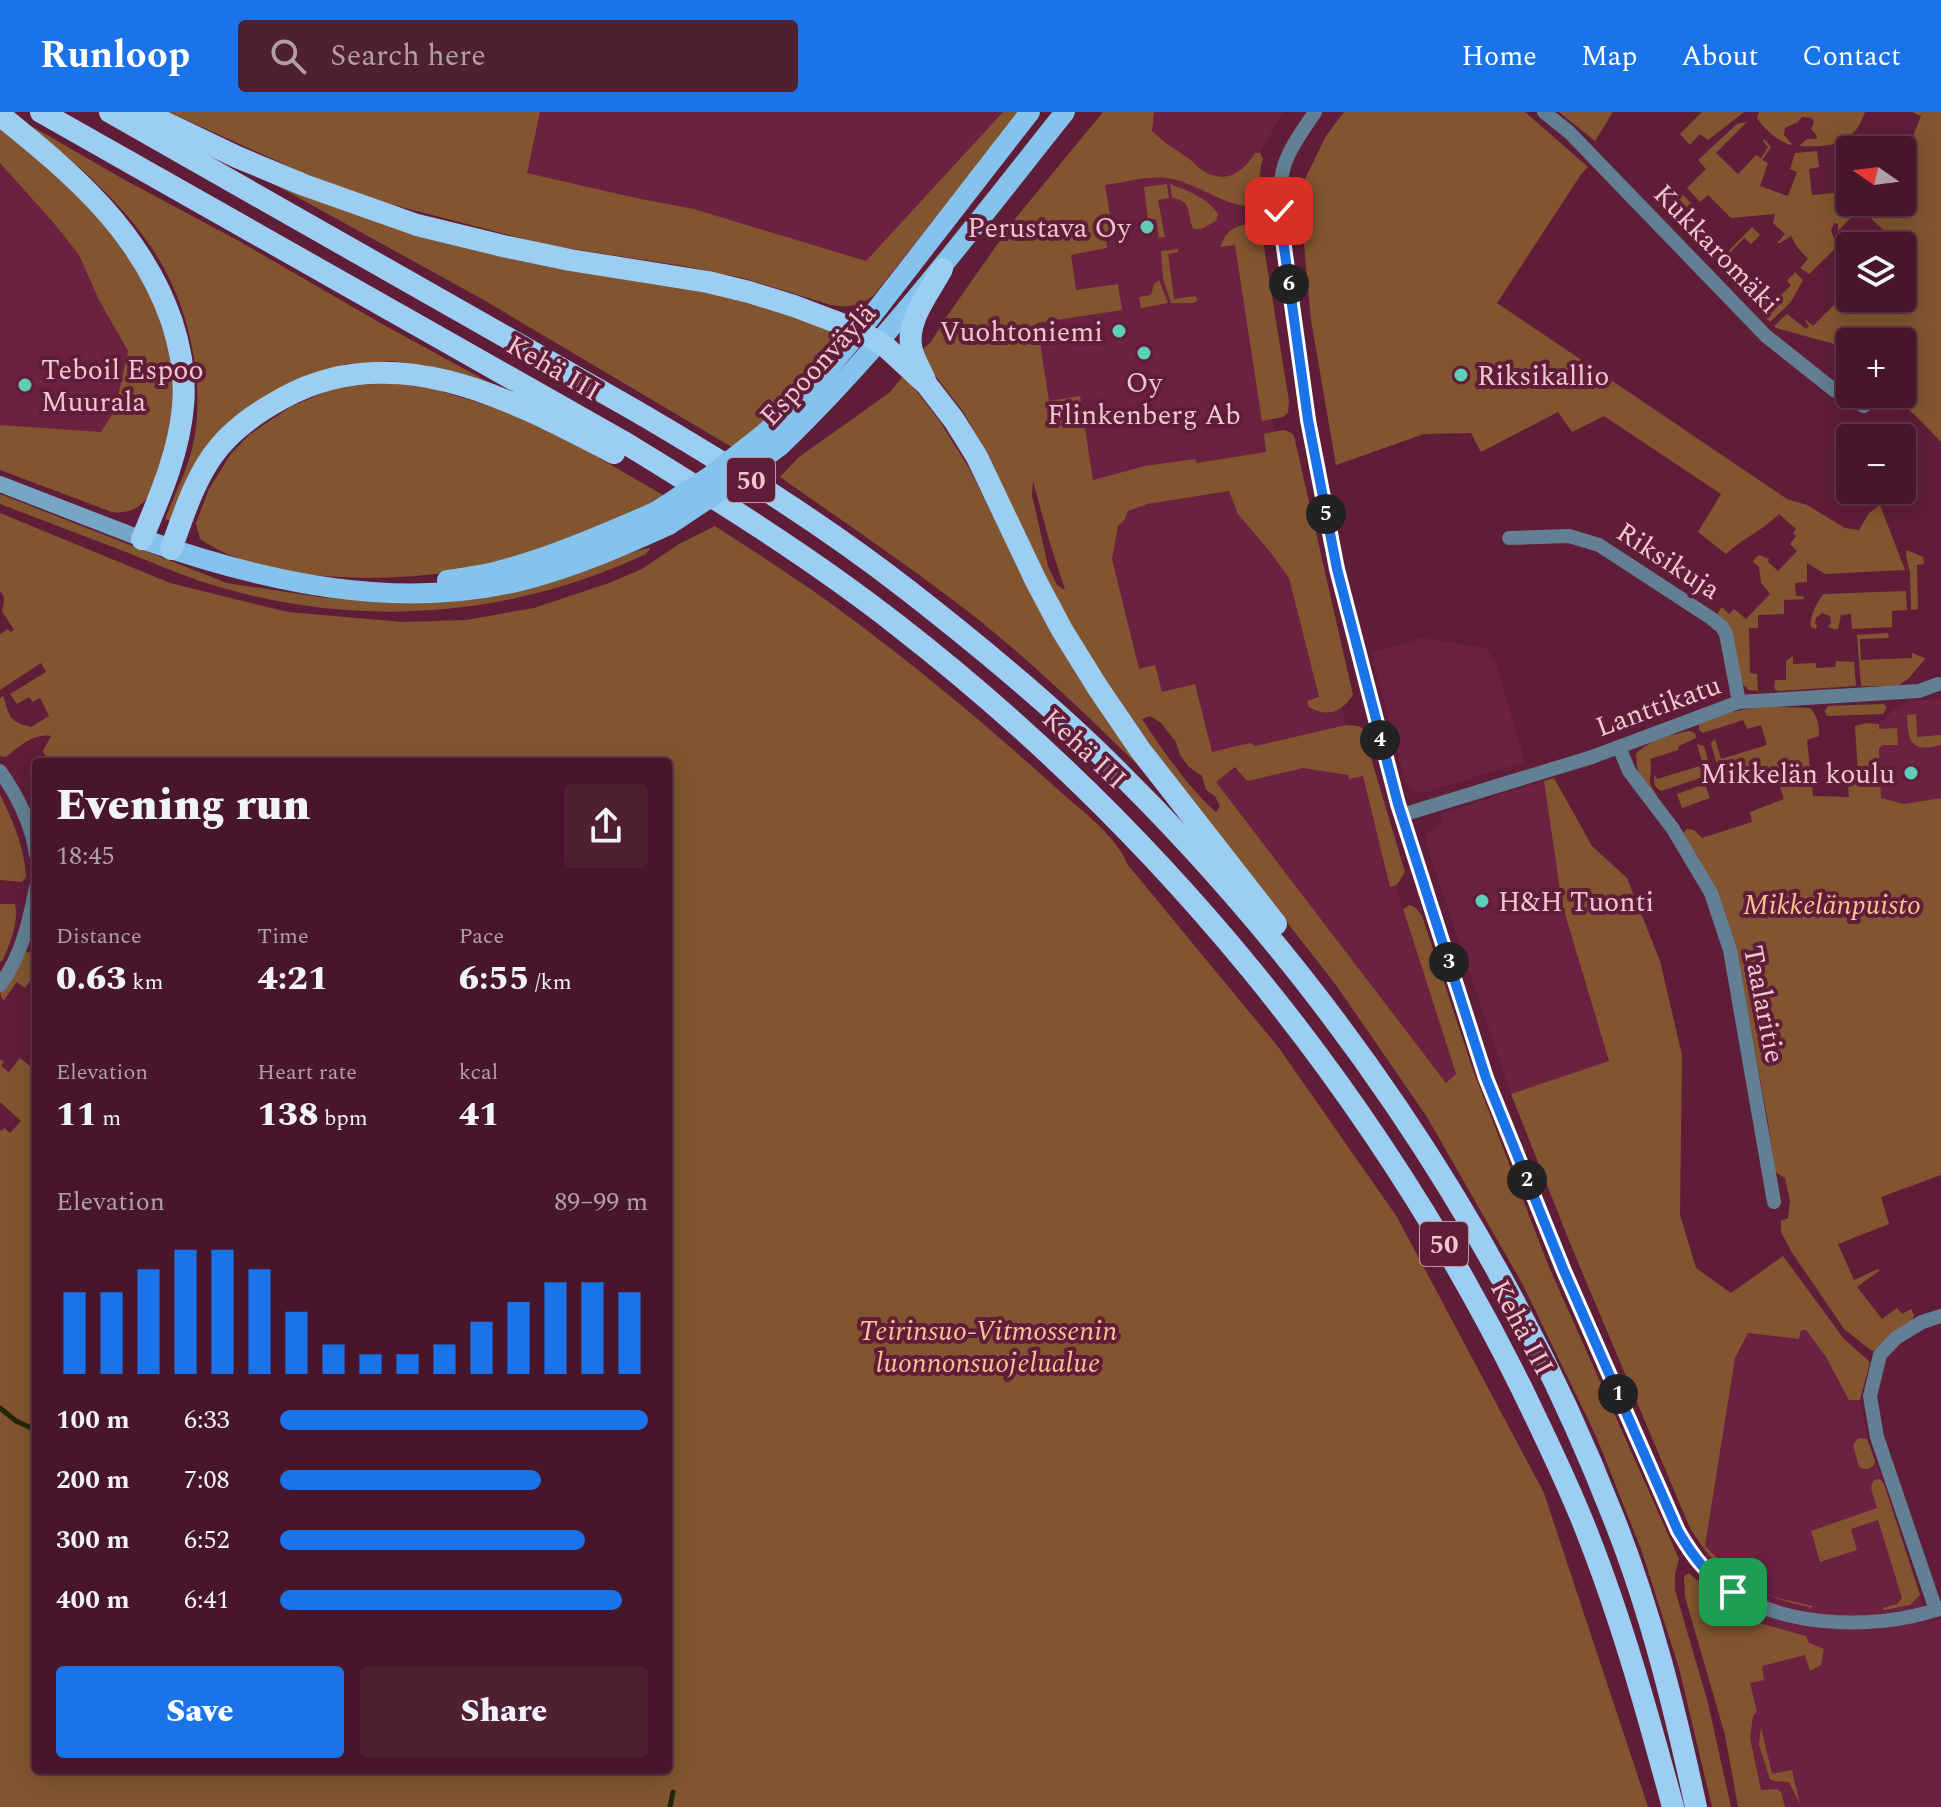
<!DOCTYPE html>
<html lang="en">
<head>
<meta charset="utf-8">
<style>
	:root { --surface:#48162a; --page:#4f1f32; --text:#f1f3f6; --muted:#b19fa8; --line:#603547; --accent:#1a73e8 }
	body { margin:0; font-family:Spectral,serif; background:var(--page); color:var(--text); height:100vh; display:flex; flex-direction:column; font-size:30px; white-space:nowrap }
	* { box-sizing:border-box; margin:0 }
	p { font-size:26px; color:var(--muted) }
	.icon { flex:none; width:44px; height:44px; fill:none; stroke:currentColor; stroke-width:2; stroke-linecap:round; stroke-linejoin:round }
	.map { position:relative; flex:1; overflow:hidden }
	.side { position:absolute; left:32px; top:646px; width:640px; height:1016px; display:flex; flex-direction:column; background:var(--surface); border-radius:8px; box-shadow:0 4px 20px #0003,0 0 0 2px var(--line) }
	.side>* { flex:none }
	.needle { width:52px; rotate:284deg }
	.controls { position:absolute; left:1836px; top:24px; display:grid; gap:16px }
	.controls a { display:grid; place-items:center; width:80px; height:80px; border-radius:8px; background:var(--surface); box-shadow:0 4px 20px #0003,0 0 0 2px var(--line); font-size:40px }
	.pin { position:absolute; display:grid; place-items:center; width:68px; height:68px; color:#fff; margin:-34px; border-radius:16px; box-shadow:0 4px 12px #0006 }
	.km { position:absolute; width:40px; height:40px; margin:-20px; border-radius:50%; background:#222; color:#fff; font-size:22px; line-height:40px; text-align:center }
	.round { display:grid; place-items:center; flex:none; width:84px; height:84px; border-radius:8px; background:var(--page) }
	.summary { display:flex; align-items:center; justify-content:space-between; height:136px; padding:0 24px }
	h1 { font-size:44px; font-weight:800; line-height:60px }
	.metrics { display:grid; grid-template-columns:repeat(3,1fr); gap:12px; height:136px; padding:8px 24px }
	.metrics div { display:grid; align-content:center }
	.metrics b { font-size:34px; font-weight:800 }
	.metrics small { font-size:22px; font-weight:400 }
	.metrics p { font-size:22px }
	.chart { height:224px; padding:16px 24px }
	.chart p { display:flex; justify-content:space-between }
	.chart svg { width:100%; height:144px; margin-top:8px; stroke:var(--accent); stroke-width:6 }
	.primary-button { display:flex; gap:16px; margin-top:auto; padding:16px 24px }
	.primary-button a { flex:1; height:92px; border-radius:8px; background:var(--accent); color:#fff; font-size:32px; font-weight:800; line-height:92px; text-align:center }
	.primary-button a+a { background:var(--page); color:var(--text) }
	ul { padding:0 24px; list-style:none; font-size:26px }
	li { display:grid; grid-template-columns:128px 96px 1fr; align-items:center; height:60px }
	li i { height:20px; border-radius:10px; background:var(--accent) }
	header { display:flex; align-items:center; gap:48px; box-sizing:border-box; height:112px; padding:0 40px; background:var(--accent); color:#fff }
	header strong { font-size:38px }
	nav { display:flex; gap:44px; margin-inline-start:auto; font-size:28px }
	.search { width:560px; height:72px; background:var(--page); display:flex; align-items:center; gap:20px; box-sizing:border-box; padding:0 28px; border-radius:8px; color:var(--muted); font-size:30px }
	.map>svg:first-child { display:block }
</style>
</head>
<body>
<header>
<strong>Runloop</strong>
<div class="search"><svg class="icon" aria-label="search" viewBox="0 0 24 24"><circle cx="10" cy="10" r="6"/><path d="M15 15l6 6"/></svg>Search here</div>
<nav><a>Home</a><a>Map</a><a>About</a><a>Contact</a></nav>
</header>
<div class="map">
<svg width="1941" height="1695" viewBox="0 0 1941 1695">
	<rect width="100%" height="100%" fill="#601d38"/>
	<g fill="#6d2141">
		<path d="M540,0h463l-137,149 -172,-52 -58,-11 -110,-25z"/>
		<path d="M1154,0h129l-23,41h-5l-7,11 -8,8 -22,6 -16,-8 -11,-11 -17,-10 -23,-18z"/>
		<path d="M1117,43l121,29 42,284 -225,39 -26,-181z"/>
		<path d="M0,51l53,59 26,33 20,45 29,51 -13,59 -14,23 -101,-8z"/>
		<path d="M1229,372l62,71 51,153 4,17 -5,13 -127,22 -100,-113 -7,-115 14,-28z"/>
		<path d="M1422,526l64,10 10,16 29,98 -99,30 -12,-1 -5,-4 -4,-8 -34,-126z"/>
		<path d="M1941,587v99l-37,6 -23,-6 -2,-74 15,-14 16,-9z"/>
		<path d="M1303,642l60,22 42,142 51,156 -10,10 -236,-308z"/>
		<path d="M1544,669l18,123 47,157 -98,33 -81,-238 -4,-17 2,-6 14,-11 -2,-8z"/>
		<path d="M1801,1218h5l20,27 23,43h11l8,41 16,43 44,139 13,-4v188h-177l-42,-205 -18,-51 31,-193 13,-25 51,6z"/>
	</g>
	<g fill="#825530" fill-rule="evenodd">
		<path d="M169,0h371l-13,61 109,25 58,11 172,52 137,-149h16l-145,183c-13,11 -26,13 -43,10l-88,-27 -59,-12 -137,-21 -180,-47 -48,-18z"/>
		<path d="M1103,0h51l-2,19c11,11 23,18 36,27 5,3 9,9 14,12 23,15 41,3 53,-17h5l3,6c-6,16 -1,34 -7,48 -31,0 -54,-21 -83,-28 -21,-5 -47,3 -68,6l9,54 -8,1 1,8 -36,7 5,35 42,-6 4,26 -85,13 12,78 31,-5 13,84 52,-14 50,-7 2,4 69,-11 -2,-18c10,-2 23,-8 30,2l59,259c-12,17 -25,23 -44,12l-2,-6 12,-4 -30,-119 -18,-25 -33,-39 -9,-23 -82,13 -19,7 -4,9 -6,6 -6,33 27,110 16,-4 7,27 33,-8 17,68 38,-9 6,3 90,-21 12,1 4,2 43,144 -8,13 -7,2 -27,-111 -14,3 -1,-4 -45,-7 -56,13 -12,-14 -19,15 230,301 10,-9 -53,-165 7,-4 6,3 6,8 51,154 76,197 130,292 -4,15v16l33,113 23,104h-19l-33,-139 -38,-119 -45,-113 -73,-151 -96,-168 -91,-132 -171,-219 -81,-116 -46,-83 -44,-99 -30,-55 -46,-60 13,-11 14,-23 70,-100zM1033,369l16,59 16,50 -8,-5 -9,-19 -16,-71zM1150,604l11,7 15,19 4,13 9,12 13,9 4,14 9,6 5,10 -4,6c-26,-22 -55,-64 -74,-93z"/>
		<path d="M1344,0h181l63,55 -6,6 -85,130 290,196 20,6 38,23 14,2 10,-17 11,-8 25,65 -80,4 -18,-11v19l-12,1 1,13h7l1,3 -20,1v14l-26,1v13h-9l1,45 7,1 1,17 -9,-1 -9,-8 -23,-68 5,-7 7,7 5,-5 12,10 24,-25 -9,-11 -2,-16 -6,-5 2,-4 4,-3 10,4 -1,3 10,9 19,-20 -7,-7 6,-8 -3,-3 3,-4 -17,-15c-14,15 -36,24 -53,40l-28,-22 23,-38 -117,-78 -32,16 -14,-20 -77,40 -10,-19 -47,1 -88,31 -25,-145 -9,-96 -1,-37 25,-51z"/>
		<path d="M1559,0h54l-18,29z"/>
		<path d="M1702,0h42l-36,28 -8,-6 -10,11 -10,-11z"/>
		<path d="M1759,0h106c-12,34 -32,35 -66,34l8,-7h9l1,-3 -6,-7 3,-7 -2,-4 -10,-1 -4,5 -13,6 -1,7 8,9 -2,1c-13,-5 -25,-15 -33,-27z"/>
		<path d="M1912,0h29v330l-24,-25 -26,-23h11v-52h-52v15l-16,-13 -58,-16 -2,-2 13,-12 19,15 3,-3 -4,-5 1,-1 7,6 37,-37v9h52v-52h-9l3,-4 -36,-34 -22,23v-7l-4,-1 -3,7 6,17 -28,27 -9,-6 8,-9 -11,-12 -6,-11 -11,7h-3l8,-9 -12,-11 2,-9 -44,4 -23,-23 -8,7 -13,-14 19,-19 -8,-9 39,-36 10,-2 -31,31 22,21 18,-19 5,3 7,-11 -5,-6 1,-2 7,8 -9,13 6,3 -8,23 28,10 9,-24 -7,-3 5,-16 22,-2 2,16 -10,2 3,26 32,-3 -2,-42 9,-4 3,4h-4v52h52v-52h-20l-3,-5 5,-8 25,9 12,-30z"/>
		<path d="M0,14l78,68 65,79 29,73 3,72 -25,76c-10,14 -20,20 -38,18l-112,-42v-45l101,7 14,-22 13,-59 -29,-51 -20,-45 -26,-33 -53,-59z"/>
		<path d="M33,15l92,53 114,61 143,83 110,60 -64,-18 -36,-5 -45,3 -46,17 -55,31 -75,109 -6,-2c8,-21 19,-42 25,-63 18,-61 2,-141 -30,-195 -16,-27 -39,-54 -62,-76 -18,-19 -40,-35 -60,-52z"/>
		<path d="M259,64l546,142 30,15 1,6 -2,6 -37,44 -62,60 -253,-150z"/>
		<path d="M1167,72l2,14 -11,2 7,37 -6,1 -3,-19 -8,1 -4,-33z"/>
		<path d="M1170,72c17,6 39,15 48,30l-2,7 -15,8h-8c-6,-16 -1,-29 -21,-31z"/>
		<path d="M1682,82l11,11 -6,3 -8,9 34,35 9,-8 2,2 -12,13 -56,-55 1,-3 2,-1 8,8z"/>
		<path d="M1257,109l3,2 29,178 -1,12 -5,4 -21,4 -27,-176 -15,2c8,-21 17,-20 37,-26z"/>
		<path d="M1752,115l8,8 -9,9 -7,-6 -19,20 46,47 20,-20 -4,-4 8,-9 8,8 -12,22 -21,20 -55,-57z"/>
		<path d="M1178,137v3l-10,2 6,45 21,-3 2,2v3l-4,2h-22l-8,-25 -2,-27z"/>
		<path d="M1159,168l9,23 -27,5 -2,-11 12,-2 3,-11z"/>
		<path d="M904,263l35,45 30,48 31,61 155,253c-57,-56 -114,-112 -176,-162 -64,-50 -132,-96 -199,-143l19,-20 90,-64z"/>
		<path d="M387,271l44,5 71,22 78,37 83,48c-29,20 -62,32 -94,43 -22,8 -43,17 -64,23 -82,23 -233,28 -305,-22l-4,-16 13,-34 21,-34 19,-20 41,-28 47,-20z"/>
		<path d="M0,382l227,89 92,14 48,4 253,-46 29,-7 1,1 -4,5c-132,62 -282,75 -423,34 -33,-9 -65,-23 -97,-36 -42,-16 -84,-32 -126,-48z"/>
		<path d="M0,401l170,70 118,29 115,10 63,-2 68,-12 75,-25 33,-14 37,-25 36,-18c48,31 96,62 141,96 68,51 134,106 198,164 24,22 62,49 74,79l151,183 118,169 147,276 104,314h-1648v-677l2,1 2,-3 6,5 11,-12 -21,-19v-43l4,3 -3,4 8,6 11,-14 16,13v699h632v-1008h-587l-3,-5 -11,5h-19l-5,-11 8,-15c-18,-3 -32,11 -45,21l-6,-1v-58l3,-2c7,19 4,25 28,31l18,-11 -9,-18 -7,4 -4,-5 -12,7 -7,-10 36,-22 -5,-9 -41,27v-56l8,-5 2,3 4,-2 -12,-19c2,-8 4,-14 -2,-20z"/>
		<path d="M1907,438l16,7 1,7 -7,1 1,44 -7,1 -1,-37 -4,-18z"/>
		<path d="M1906,479l1,19 -15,1v16l-40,2 -1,-15 -10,1 -3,14h-4l-6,-2 3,-4 -1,-7 -8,-3 -6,5 -1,5 2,3 -1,3 -5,-2c-2,-11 6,-24 12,-33z"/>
		<path d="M1888,521l1,5 -29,1 1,21 51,-2v-5l13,5v1l-16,19 -11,8h-37l-4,-51z"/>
		<path d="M1793,544v8l23,-1v5l19,-1 1,-6 18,1 2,24 -78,5 -4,-2 1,-9h11v-19z"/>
		<path d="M1883,592l4,3 -4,7 -54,2 -3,-1 -1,-4 3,-5z"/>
		<path d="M1762,594l48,2c8,8 9,17 9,28l-12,4 6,56 36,1 -2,-23 11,-1 -3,-47 11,-3 13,1v5l18,-1 1,17h-15l-4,3 2,50 23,6 37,-6v377l-60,22 8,27 -51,20 16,36 24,-11 2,1 -23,17 25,32 15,-11 5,6 9,-5 3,6 -2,6 -33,29 -7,1 -28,-22 -53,-78 -10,-19v-11l7,-3 2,-17 -5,-23 -10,-6 -7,-50 -27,-145 -43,-120 -15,-21 1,-4 3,-3 7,1 8,8 50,-16 -2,-10 34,-13 -9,-27 -38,13 -4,-2 -4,-10 -10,-1 -8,-29 4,-4 6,20 46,-14 -6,-20 -14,4 -4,-9 -40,13 -4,-3v-6l33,-12z"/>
		<path d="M1916,602l1,23 24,-2v10c-30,8 -33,-3 -34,-30z"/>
		<path d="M1690,619l5,2 1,5 -17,8 -1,4 -28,9c3,9 -2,20 1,27 2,4 4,6 6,10l-2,1c-14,-16 -18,-22 -19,-43 14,-15 34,-19 54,-23z"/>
		<path d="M1697,632l7,2 7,24 -2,5 -48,16c-7,-5 -8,-8 -6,-16l2,4 46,-14z"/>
		<path d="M1554,666l38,68 35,32 33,83 22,94 -2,160 16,53 35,25 52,-37 61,83 26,23 -10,38h-11l-23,-43 -20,-27h-5l-2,9 -51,-6 -13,25 -30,188c20,20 41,42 69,51 12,3 25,6 38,9v2c-59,-14 -89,-27 -122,-80l-118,-280 -61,-154 98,-33 -47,-157 -18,-123z"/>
		<path d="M1705,672l5,14 -28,10 -5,-14z"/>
		<path d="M0,682c12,26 25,53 26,83l-4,5 -22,-2z"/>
		<path d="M0,792h15c4,20 -5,38 -12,56l-3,2z"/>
		<path d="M26,840l10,1v20l-11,15 -8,-6 -13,18 -2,-1 -2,-7 14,-19z"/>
		<path d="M1858,1326l9,1 8,22c-1,8 -10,10 -16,6l-6,-22z"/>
		<path d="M1877,1367l4,1 3,4 36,111 -10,10 -26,5 -1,-2 14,-4 5,-6 -24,-78 -27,9 6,21 -37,12 -9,-31 66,-23 -6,-20 2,-7z"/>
		<path d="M1689,1461l33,29 34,20 50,14 3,7 15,6 -3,16 -11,6 -5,-16 -43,11 2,14 -14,3 7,29 -4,4 -3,22 11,52 16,-1 4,3 4,15h-47l-13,-72 -40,-138 -1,-21z"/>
		<path d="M1761,1615l11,47 20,-4 8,34 -11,-22 -15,-1 -4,-2 -11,-34z"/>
	</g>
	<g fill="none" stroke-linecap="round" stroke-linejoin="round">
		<g stroke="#222708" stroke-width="5">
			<path d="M0,1296l16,13 20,9"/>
			<path d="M670,1695l3,-15"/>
		</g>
		<g stroke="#627f93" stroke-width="14">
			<path d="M1315,0c-26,39 -36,49 -36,99l29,209 29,149 35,140 26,95 88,274 78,193 114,260c10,17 19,32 33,45 57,52 160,57 230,32"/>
			<path d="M1544,0l25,20 197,204 68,54 30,16"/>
			<path d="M1509,426l60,-2 30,9 112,73 11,9 4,7 13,68"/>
			<path d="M1619,635l10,24 44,58 38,64 19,57 44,252"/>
			<path d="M0,659c17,24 32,54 36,84"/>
			<path d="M1402,703l190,-58 147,-55 180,-11 19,-7"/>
			<path d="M0,873c22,-30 29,-63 36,-98"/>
			<path d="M1936,1498l-59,-173 -7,-41 10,-41 16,-17 26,-16 19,-6"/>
		</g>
		<path stroke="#76a5c5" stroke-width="16" d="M0,372l142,55"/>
		<g stroke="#86c3ec" stroke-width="20">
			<path d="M766,320l49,-48 45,-53 170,-219"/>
			<path d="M780,334c106,-102 194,-220 285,-334"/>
			<path d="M142,427c122,43 257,74 386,40 49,-13 95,-33 141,-54"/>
			<path d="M447,468c14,-2 29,-4 43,-7 55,-13 114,-39 165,-61"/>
		</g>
		<g stroke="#9bcef2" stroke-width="22">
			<path d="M41,0l581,329c93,57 187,115 274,183 263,204 478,466 626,765 23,48 47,96 66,146 35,89 60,180 85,272"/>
			<path d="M110,0l526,299c94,55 187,113 273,180 64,50 128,102 187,159 224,216 405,479 518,769 37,93 61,191 82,288"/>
			<path d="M143,0l94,45 67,28 113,40 86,21 67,14 138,22 41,10 45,14 66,25 26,16 41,38 27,35 23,37 59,124 26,49 36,58 43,63 135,173"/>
			<path d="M0,3c72,58 141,116 172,207 9,28 14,54 11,84 -4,47 -23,90 -41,133"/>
			<path d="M925,268c-4,-9 -10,-19 -13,-29 -8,-29 18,-59 30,-82"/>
			<path d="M171,437c12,-32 22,-66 42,-94 18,-25 43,-42 70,-57 112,-62 229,2 331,55"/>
		</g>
		<g stroke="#86c3ec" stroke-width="20">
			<path d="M655,400l55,-36 56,-44"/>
			<path d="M669,413l54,-36 57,-43"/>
		</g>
	</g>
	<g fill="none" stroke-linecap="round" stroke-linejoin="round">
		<defs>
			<path id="route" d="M1279,99l29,209 29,149 61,235 88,274 78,193 114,260c17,29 28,42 55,61"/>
		</defs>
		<use href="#route" stroke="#fff" stroke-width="16"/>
		<use href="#route" stroke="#1a73e8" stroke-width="10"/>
	</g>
	<g fill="#5eceb8" stroke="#601d38" stroke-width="3">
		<circle cx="1147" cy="115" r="8"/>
		<circle cx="1119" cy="219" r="8"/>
		<circle cx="1144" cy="241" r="8"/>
		<circle cx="1461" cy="263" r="8"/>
		<circle cx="25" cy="273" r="8"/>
		<circle cx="1911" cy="661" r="8"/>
		<circle cx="1482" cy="789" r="8"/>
	</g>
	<g text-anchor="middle" stroke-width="8" stroke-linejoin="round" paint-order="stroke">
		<g fill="#601d38" stroke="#c593a4" stroke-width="2">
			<rect x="727" y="346" width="48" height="44" rx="6"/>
			<rect x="1420" y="1110" width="48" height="44" rx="6"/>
		</g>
		<g font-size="26" font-weight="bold" fill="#f0c6d2">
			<text x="751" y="377">50</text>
			<text x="1444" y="1141">50</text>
		</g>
		<g font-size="28" fill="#f0c6d2" stroke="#601d38" text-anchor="end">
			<text x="1131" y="125">Perustava Oy</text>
			<text x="1103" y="229">Vuohtoniemi</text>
			<text x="41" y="267" text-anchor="start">Teboil Espoo<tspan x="41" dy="32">Muurala</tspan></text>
			<text x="1477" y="273" text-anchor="start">Riksikallio</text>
			<text x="1144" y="280" text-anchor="middle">Oy<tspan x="1144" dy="32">Flinkenberg Ab</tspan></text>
			<text x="1895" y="671">Mikkelän koulu</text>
			<text x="1498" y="799" text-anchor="start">H&amp;H Tuonti</text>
		</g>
		<g font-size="28" fill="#f0c6d2" stroke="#601d38">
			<text transform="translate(1717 136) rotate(46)" y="10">Kukkaromäki</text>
			<text transform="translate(817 252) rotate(-47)" y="10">Espoonväylä</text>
			<text transform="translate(554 255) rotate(30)" y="10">Kehä III</text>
			<text transform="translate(1669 448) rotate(33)" y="10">Riksikuja</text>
			<text transform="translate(1658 593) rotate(-20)" y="10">Lanttikatu</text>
			<text transform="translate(1085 636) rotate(43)" y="10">Kehä III</text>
			<text transform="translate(1765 892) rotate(79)" y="10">Taalaritie</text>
			<text transform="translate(1523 1215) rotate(62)" y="10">Kehä III</text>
		</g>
		<g font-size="28" font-style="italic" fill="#fec192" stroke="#601d38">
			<text x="1832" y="802">Mikkelänpuisto</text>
			<text x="988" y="1228">Teirinsuo-Vitmossenin<tspan x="988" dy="32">luonnonsuojelualue</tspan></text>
		</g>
	</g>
</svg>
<div class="controls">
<a><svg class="needle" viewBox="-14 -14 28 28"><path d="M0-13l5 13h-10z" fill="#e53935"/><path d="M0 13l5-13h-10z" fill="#b19fa8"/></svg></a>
<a><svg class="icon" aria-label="layers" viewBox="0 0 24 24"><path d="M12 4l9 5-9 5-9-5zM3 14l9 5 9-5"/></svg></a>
<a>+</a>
<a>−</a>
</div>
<div class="pin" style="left:1733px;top:1480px;background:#1e9e55"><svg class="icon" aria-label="arrive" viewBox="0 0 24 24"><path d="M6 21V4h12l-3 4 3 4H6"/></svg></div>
<div class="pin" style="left:1279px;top:99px;background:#d93025"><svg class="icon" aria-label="check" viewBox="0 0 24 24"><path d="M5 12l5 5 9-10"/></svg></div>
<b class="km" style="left:1618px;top:1282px">1</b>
<b class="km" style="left:1527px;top:1068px">2</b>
<b class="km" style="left:1449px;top:850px">3</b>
<b class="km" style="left:1380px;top:628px">4</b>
<b class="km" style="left:1326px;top:402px">5</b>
<b class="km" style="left:1289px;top:172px">6</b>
<section class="side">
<div class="summary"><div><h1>Evening run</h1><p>18:45</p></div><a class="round"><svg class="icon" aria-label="share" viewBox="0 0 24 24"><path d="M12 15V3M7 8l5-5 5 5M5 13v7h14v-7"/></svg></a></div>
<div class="metrics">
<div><p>Distance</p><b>0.63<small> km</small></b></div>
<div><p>Time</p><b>4:21</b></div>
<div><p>Pace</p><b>6:55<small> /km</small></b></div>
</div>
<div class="metrics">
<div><p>Elevation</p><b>11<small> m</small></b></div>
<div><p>Heart rate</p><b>138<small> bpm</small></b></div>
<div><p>kcal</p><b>41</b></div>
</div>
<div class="chart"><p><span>Elevation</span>89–99 m</p>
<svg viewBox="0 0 160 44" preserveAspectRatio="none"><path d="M5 44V19M15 44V19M25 44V12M35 44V6M45 44V6M55 44V12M65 44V25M75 44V35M85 44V38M95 44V38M105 44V35M115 44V28M125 44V22M135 44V16M145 44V16M155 44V19"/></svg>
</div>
<ul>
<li><b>100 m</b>6:33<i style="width:100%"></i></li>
<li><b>200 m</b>7:08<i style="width:71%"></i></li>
<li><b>300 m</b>6:52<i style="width:83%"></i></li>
<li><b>400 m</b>6:41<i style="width:93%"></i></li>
</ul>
<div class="primary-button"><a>Save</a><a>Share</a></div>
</section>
</div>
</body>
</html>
